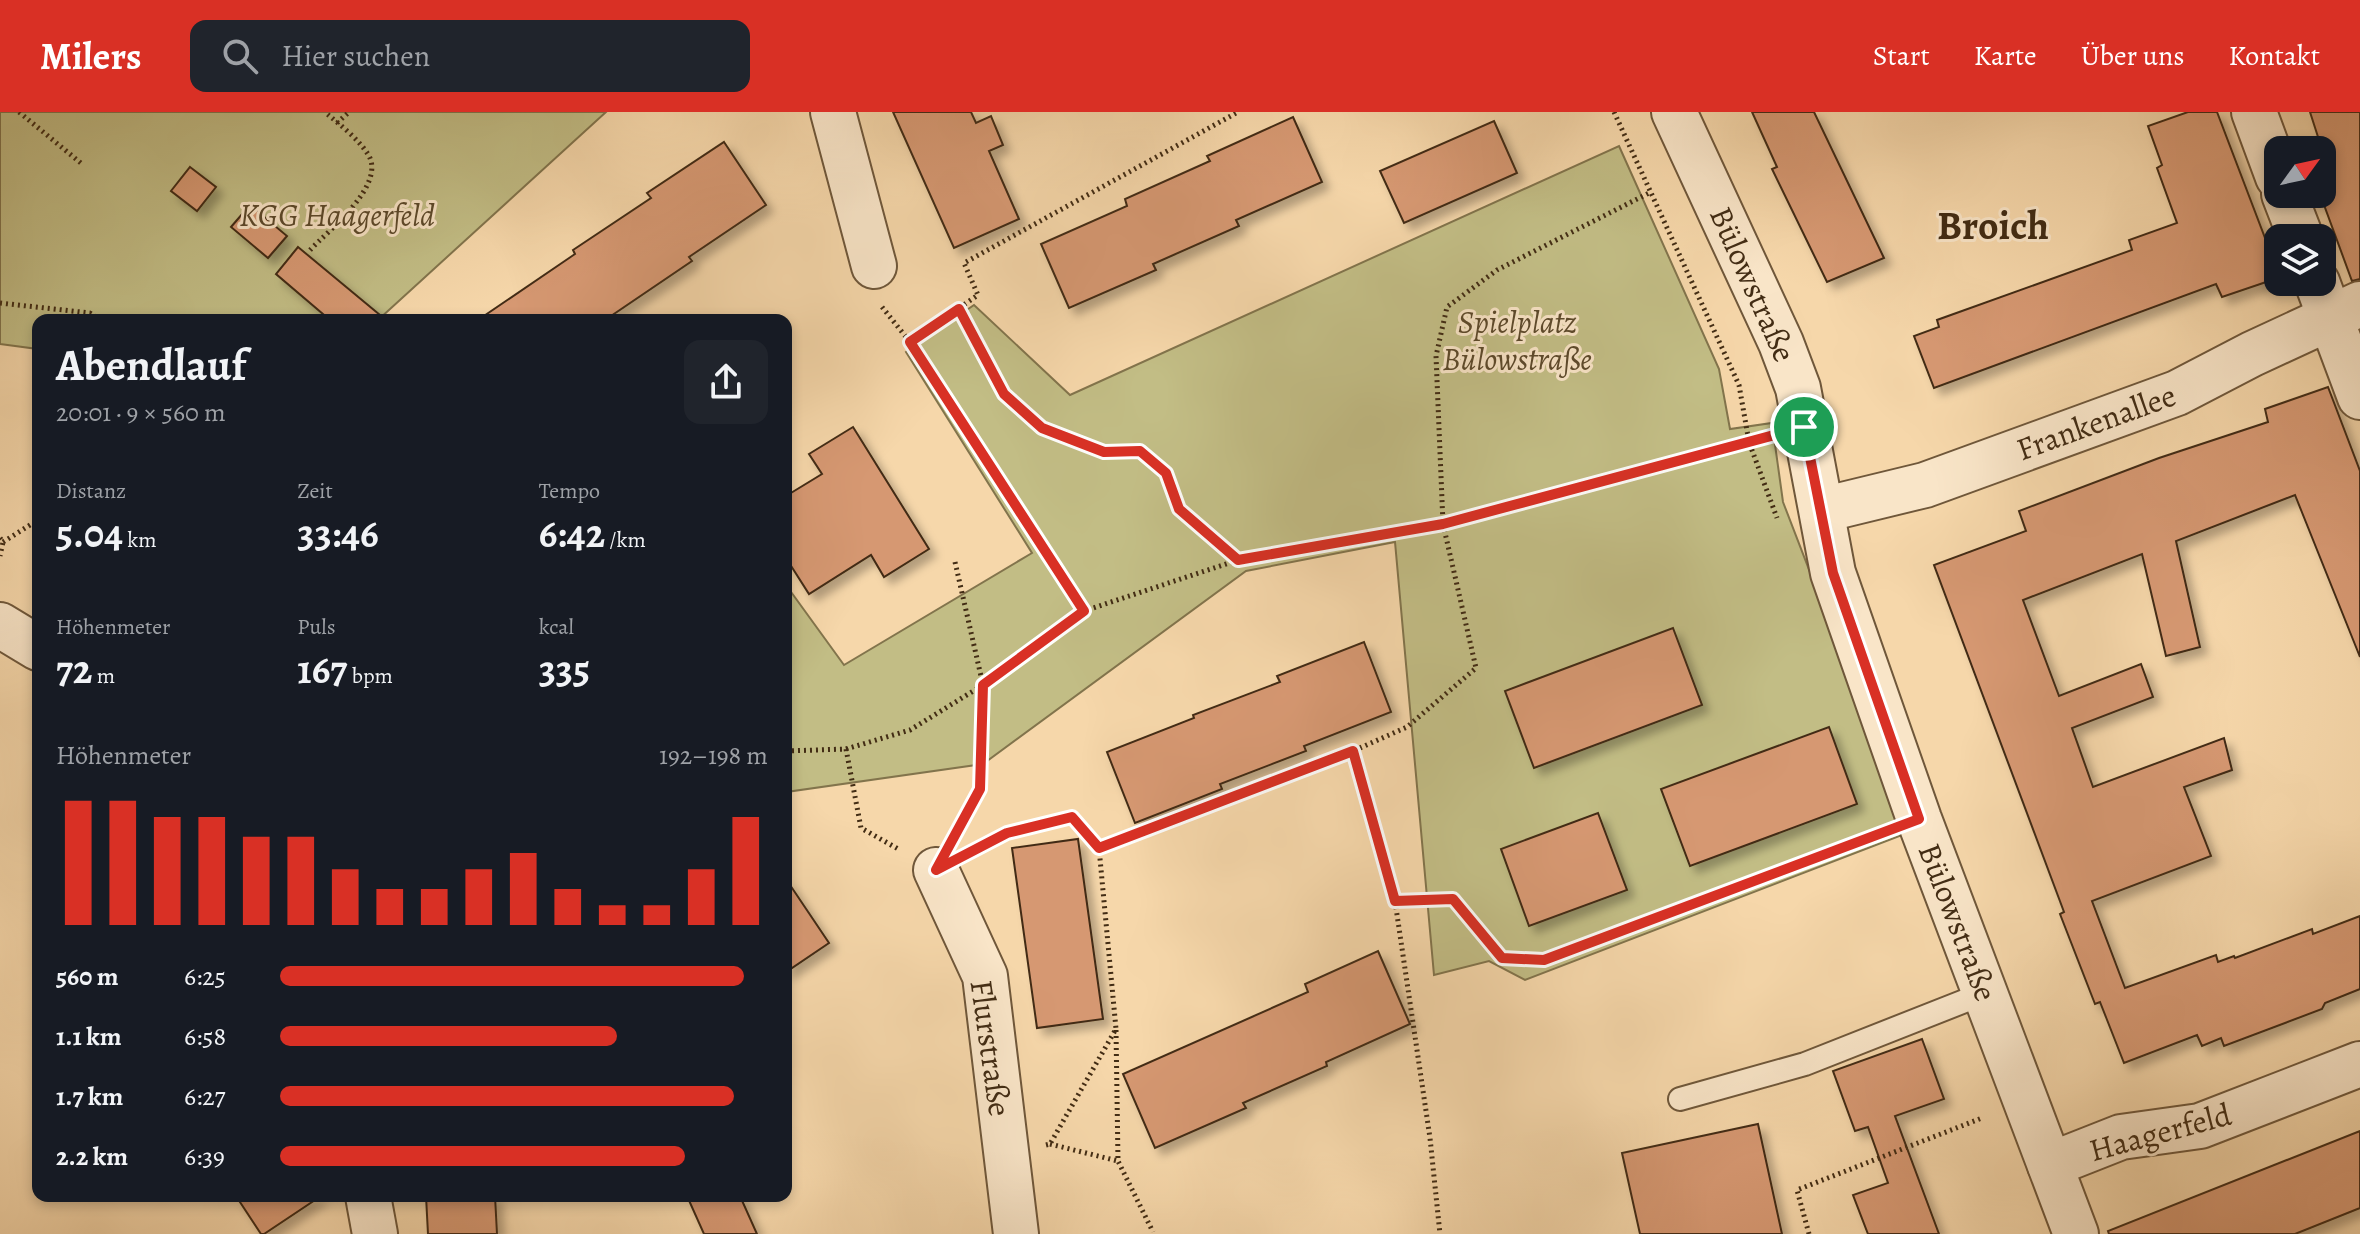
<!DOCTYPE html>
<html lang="de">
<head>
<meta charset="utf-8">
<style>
	:root { --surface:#171b24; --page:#20242c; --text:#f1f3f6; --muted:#9ea1a6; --accent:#d93025 }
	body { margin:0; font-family:Alegreya,serif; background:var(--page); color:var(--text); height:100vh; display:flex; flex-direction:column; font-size:30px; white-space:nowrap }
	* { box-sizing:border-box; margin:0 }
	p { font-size:26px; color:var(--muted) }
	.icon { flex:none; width:44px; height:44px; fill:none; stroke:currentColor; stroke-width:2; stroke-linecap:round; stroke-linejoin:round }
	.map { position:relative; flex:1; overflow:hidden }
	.side { position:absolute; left:32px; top:202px; width:760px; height:888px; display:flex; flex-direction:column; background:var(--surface); border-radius:16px; box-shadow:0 4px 12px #0003 }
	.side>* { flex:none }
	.needle { width:52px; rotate:57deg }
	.buttons { position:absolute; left:2264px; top:24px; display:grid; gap:16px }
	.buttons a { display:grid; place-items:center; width:72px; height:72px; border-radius:16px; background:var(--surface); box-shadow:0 4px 12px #0003; font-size:40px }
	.pin { position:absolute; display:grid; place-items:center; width:68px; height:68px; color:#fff; margin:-34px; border:4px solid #fff; border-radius:50%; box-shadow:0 2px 8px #0007 }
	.round { display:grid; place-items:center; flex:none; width:84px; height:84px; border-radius:16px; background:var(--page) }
	.head { display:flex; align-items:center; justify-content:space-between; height:136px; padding:0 24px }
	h1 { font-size:44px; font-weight:600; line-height:60px }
	.figures { display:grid; grid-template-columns:repeat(3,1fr); gap:12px; height:136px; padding:8px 24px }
	.figures div { display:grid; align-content:center }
	.figures b { font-size:40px; font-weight:600 }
	.figures small { font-size:22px; font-weight:400 }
	.figures p { font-size:22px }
	.chart { height:224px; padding:16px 24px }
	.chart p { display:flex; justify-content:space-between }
	.chart svg { width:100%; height:144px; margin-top:8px; stroke:var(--accent); stroke-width:6 }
	ul { padding:0 24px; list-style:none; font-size:26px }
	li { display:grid; grid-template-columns:128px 96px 1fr; align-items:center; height:60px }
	li i { height:20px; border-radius:10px; background:var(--accent) }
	header { display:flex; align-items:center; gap:48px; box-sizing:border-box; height:112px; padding:0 40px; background:var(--accent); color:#fff }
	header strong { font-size:38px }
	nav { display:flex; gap:44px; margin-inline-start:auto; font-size:28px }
	.search { width:560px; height:72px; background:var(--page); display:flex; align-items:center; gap:20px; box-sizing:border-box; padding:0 28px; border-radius:16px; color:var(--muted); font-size:30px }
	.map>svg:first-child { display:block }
</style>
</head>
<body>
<header>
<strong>Milers</strong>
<div class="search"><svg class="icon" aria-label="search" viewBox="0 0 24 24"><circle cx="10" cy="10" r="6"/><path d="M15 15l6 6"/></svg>Hier suchen</div>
<nav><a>Start</a><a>Karte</a><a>Über uns</a><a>Kontakt</a></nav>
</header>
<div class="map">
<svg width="2360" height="1122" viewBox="0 0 2360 1122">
	<defs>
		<filter id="shadow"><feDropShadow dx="7" dy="7" stdDeviation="4" flood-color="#0004"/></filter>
	</defs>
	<rect width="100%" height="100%" fill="#f6d7aa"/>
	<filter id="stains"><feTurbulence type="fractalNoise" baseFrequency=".0025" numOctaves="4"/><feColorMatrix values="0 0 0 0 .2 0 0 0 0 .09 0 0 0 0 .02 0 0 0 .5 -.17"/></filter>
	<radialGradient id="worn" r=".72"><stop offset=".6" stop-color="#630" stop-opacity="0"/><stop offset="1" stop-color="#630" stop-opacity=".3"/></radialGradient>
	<g fill="#c2bd85" stroke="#82744c" stroke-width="2">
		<path d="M0,0h606l-228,208h-340v29l-38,-5z"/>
		<path d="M1619,34l100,223 11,60 42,-6 11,79 127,330 -385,148 -36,-19 -55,14 -39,-433 -149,29 -263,193 -197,28v-207l58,80 188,-112 -126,-201 68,-47 96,90z"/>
	</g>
	<g fill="#d69872" stroke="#422c14" stroke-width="2" filter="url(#shadow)">
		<path d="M893,0h78l5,11 15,-7 12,29 -14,6 30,68 -65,29z"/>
		<path d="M1752,0h62l70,146 -57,24 -55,-113 5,-2z"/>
		<path d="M2188,0h29l61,160v6l-56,19 -6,-13 -282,104 -20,-52 25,-9 -2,-7 195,-70 -3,-10 48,-17 -20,-55 5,-3 -14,-39z"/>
		<path d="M2310,0h50v167l-8,2 -32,-87h2v-44h-18l-1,-2 16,-8z"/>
		<path d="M1293,5l29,65 -86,38 3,6 -86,38 3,6 -87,38 -28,-64 86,-38 -2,-7 85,-38 -3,-5z"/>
		<path d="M1494,9l23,52 -113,50 -24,-52z"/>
		<path d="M724,30l42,63 -77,52 3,4 -87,59h-127l97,-66 -2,-4 78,-52 -4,-5z"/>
		<path d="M190,55l26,20 -19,24 -26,-20z"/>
		<path d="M250,93l37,31 -19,22 -37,-31z"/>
		<path d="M298,135l88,73h-56l-54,-46z"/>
		<path d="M2328,275l32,84v186l-65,-162 -119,46 24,106 -34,9 -24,-102 -119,46 36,96 82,-32 12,33 -81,31 21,59 131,-49 8,32 -48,17 27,69 -119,45 33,87 91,-33 2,7 16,-6 1,2 77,-29 1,5 47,-18v73l-35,14 -3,6 -98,37 -3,-8 -19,8 -5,-11 -73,28 -24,-61 -5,2 -35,-90 4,-2 -130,-347 92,-34 -7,-20 140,-53 109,-36 -3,-13z"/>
		<path d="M853,315l76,122 -45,28 -13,-22 -62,39 -23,-36v-62l36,-22 -13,-20z"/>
		<path d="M1673,516l29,77 -168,63 -29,-77z"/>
		<path d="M1364,530l27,70 -87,34 2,5 -86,33 2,5 -87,34 -28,-71 87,-34 -1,-3 87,-33 -3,-6z"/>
		<path d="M1829,615l28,77 -167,62 -29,-77z"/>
		<path d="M1598,701l29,77 -98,36 -28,-77z"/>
		<path d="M1078,727l25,180 -66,9 -25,-180z"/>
		<path d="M786,767l43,64 -43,29z"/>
		<path d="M1378,839l32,73 -84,38 1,4 -84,37 3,5 -91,40 -32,-74 185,-82 -3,-8z"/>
		<path d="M1922,927l22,60 -49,17 44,118h-71l-15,-39 35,-12 -20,-56 -13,4 -22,-60z"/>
		<path d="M1758,1012l24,110h-142l-18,-81z"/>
		<path d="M2360,1019v77l-65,26h-186l-1,-3z"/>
		<path d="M236,1084h85l-57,38h-3z"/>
		<path d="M426,1084h69l2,38h-69z"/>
		<path d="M687,1084h53l17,38h-53z"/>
	</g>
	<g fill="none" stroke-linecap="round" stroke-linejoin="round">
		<defs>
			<path id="lane" d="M1680,987l125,-35 180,-71"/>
			<g id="street">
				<path d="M833,0l41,154"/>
				<path d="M1674,0l107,231 17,45 35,185 86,246 157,415"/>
				<path d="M2254,0l24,65"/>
				<path d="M2284,82l17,44"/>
				<path d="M2317,170l43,115"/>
				<path d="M1822,398l103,-25 252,-92 75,-39 108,-50"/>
				<path d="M0,513l38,23"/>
				<path d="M936,758l49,106 31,258"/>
				<path d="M2050,1053l71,-28 79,-11 160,-62"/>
				<path d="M368,1084l7,38"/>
			</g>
		</defs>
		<use href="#lane" stroke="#6f573a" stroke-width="26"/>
		<use href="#street" stroke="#6f573a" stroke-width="48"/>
		<g stroke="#422c14" stroke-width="5" stroke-dasharray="2 4" stroke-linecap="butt">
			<path d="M19,0l63,52"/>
			<path d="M1614,0l125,273 10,57 28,76"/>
			<path d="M337,11l12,-11"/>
			<path d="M310,138c19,-20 75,-64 59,-94 -10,-17 -29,-31 -44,-44"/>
			<path d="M0,191l90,10 11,7"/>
			<path d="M882,195l28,35 174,269"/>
			<path d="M959,197l45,85 38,34 62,24 36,-1 26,22 13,36 59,51"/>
			<path d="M910,230l68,-47 -14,-32 274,-151"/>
			<path d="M0,426l3,4 -3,14"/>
			<path d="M3,430l35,-22"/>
			<path d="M955,450l28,123 -3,104 -25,45"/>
			<path d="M846,637l64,-19 73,-45 101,-74 154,-51 205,-36 323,-87"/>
			<path d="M786,639l60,-2 15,79 39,22"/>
			<path d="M1353,639l42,150 35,237 10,96"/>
			<path d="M973,739l34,-18 65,-16 27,31 254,-97 54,-24 69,-59 -33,-144 -7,-168 11,-49 50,-37 154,-78"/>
			<path d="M1395,789l58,-2 49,59 42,2 336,-126"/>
			<path d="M1116,918l2,131 35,71"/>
			<path d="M1050,1032l68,17"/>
			<path d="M1046,1033l4,-1 66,-115 -17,-181"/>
			<path d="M1809,1122l-12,-44 185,-72"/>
		</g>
		<use href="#lane" stroke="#f9e5c8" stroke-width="22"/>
		<use href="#street" stroke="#f9e5c8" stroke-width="44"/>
	</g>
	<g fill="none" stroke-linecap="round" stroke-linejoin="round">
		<defs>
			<path id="route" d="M959,197l45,85 38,34 62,24 36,-1 26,22 13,36 59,51 205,-36 361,-97 29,146 86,246 -375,141 -42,-2 -49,-59 -58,2 -42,-150 -254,97 -27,-31 -65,16 -71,37 44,-81 3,-104 101,-74 -174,-269z"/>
		</defs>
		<use href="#route" stroke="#fff" stroke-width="16"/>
		<use href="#route" stroke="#d93025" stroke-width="10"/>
	</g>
	<g text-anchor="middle" stroke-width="6" stroke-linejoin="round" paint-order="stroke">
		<g font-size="32" font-style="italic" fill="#5c492b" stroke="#f9e5c8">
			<text x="337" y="114">KGG Haagerfeld</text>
			<text x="1517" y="221">Spielplatz<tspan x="1517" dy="37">Bülowstraße</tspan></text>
		</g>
		<g font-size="32" fill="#422c14" stroke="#f9e5c8">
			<text transform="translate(1753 172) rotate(66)" y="11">Bülowstraße</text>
			<text transform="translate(2096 310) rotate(-20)" y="11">Frankenallee</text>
			<text transform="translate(1958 810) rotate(69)" y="11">Bülowstraße</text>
			<text transform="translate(991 936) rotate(82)" y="11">Flurstraße</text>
			<text transform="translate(2160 1020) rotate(-15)" y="11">Haagerfeld</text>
		</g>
		<g font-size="40" font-weight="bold" fill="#422c14" stroke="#f9e5c8">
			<text x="1993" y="127">Broich</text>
		</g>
	</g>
	<rect width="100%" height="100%" filter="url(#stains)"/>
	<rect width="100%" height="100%" fill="url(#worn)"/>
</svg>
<div class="buttons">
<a><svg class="needle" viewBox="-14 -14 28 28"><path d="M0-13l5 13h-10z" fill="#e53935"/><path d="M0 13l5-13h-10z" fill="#9ea1a6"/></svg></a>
<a><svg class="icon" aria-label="layers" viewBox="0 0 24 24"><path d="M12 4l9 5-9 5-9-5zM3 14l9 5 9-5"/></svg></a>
</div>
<div class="pin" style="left:1804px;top:315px;background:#1e9e55"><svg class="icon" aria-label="arrive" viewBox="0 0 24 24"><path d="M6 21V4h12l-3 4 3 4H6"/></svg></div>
<section class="side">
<div class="head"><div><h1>Abendlauf</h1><p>20:01 · 9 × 560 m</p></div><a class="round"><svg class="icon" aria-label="share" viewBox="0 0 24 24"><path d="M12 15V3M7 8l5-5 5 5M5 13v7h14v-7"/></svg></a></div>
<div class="figures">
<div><p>Distanz</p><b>5.04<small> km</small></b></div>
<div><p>Zeit</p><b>33:46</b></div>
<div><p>Tempo</p><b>6:42<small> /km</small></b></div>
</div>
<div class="figures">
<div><p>Höhenmeter</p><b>72<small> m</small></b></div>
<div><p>Puls</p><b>167<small> bpm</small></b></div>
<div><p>kcal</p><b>335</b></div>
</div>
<div class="chart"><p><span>Höhenmeter</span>192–198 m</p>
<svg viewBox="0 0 160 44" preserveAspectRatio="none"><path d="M5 44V6M15 44V6M25 44V11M35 44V11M45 44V17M55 44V17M65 44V27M75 44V33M85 44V33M95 44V27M105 44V22M115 44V33M125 44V38M135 44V38M145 44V27M155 44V11"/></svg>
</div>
<ul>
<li><b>560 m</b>6:25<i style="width:95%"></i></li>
<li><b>1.1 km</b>6:58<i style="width:69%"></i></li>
<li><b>1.7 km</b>6:27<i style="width:93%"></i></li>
<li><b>2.2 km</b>6:39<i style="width:83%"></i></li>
</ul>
</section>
</div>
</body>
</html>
